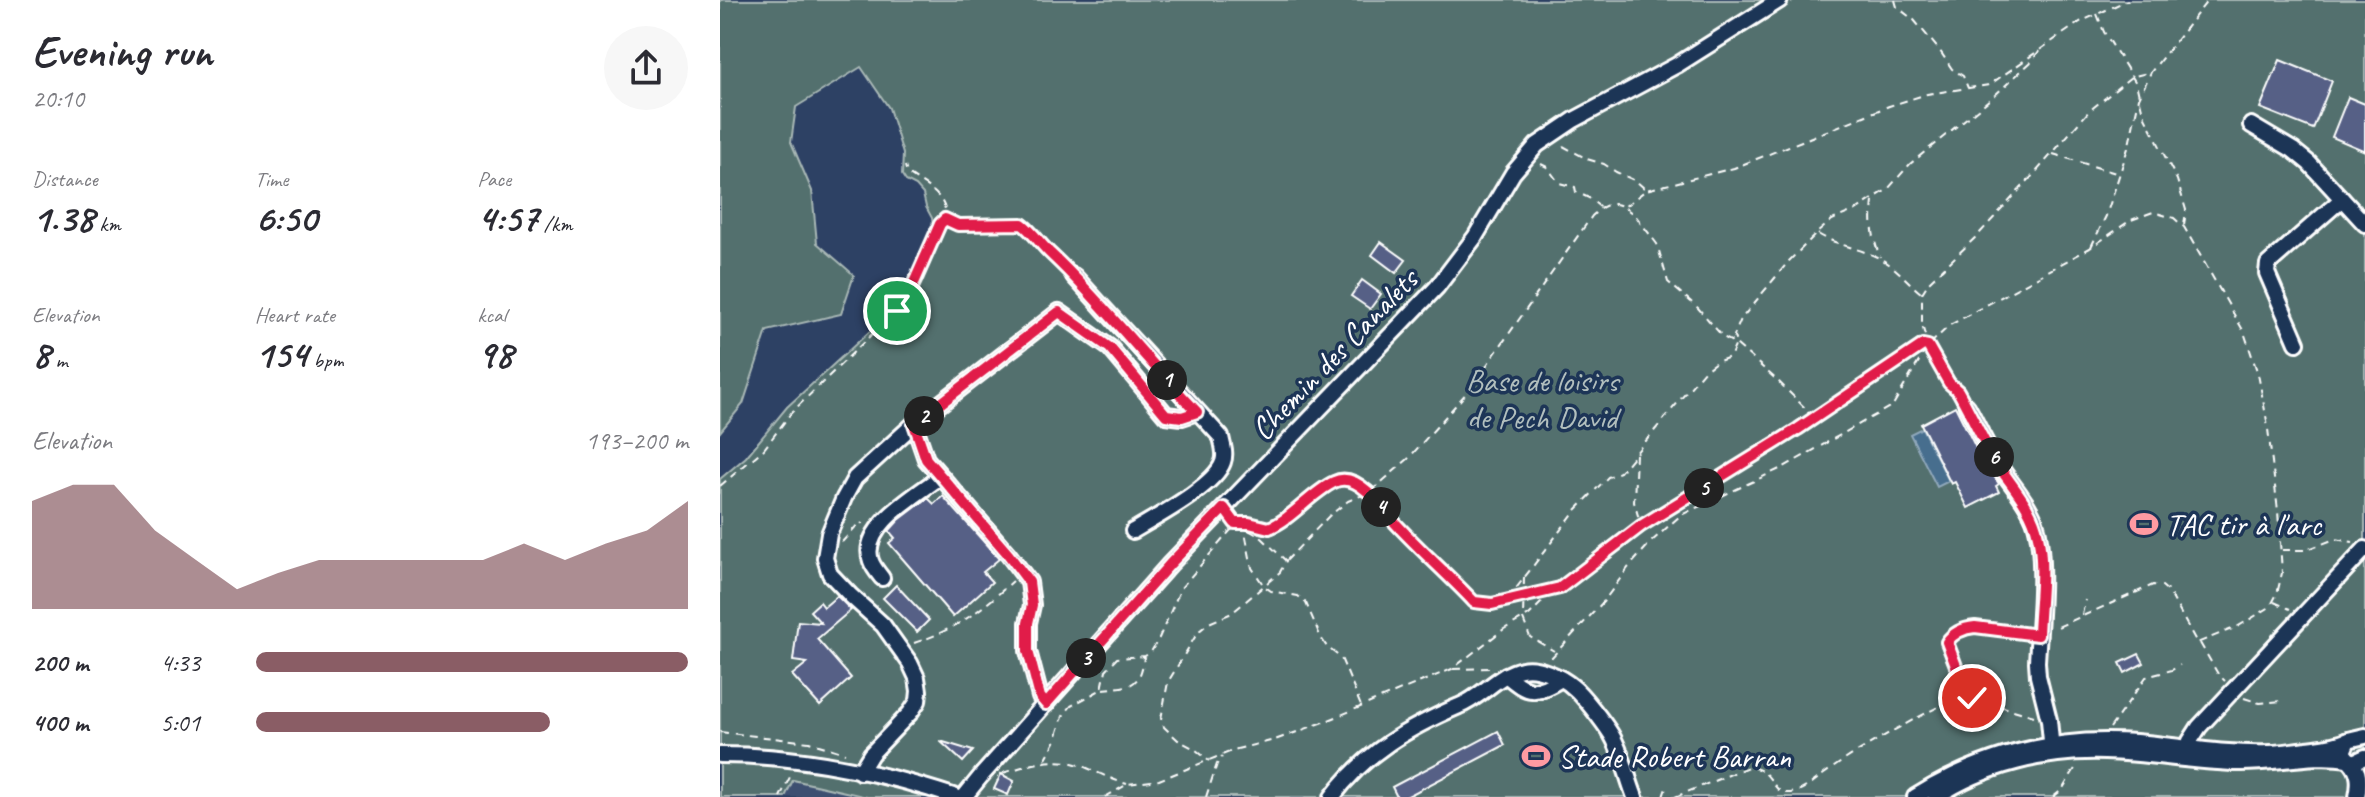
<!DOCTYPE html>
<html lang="en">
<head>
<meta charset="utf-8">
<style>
	:root { --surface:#fff; --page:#f7f7f7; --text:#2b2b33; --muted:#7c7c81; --accent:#8a5d65 }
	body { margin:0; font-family:Caveat,sans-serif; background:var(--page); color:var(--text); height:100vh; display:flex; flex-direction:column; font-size:30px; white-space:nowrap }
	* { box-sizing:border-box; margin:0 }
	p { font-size:26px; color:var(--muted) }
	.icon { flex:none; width:44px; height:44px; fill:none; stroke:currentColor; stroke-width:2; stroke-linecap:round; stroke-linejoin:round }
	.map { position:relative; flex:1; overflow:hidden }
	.sheet { display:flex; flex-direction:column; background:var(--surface); width:720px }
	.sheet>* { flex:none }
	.pin { position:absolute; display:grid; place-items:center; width:68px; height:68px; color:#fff; margin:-34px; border:4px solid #fff; border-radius:50%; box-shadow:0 2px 8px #0007 }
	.km { position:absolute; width:40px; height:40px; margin:-20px; border-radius:50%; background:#222; color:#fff; font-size:22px; line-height:40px; text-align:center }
	.round { display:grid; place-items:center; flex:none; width:84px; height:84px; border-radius:42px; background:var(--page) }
	.head { display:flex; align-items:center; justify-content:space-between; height:136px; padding:0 32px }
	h1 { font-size:44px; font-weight:700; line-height:60px }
	.figures { display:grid; grid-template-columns:repeat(3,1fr); gap:12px; height:136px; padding:8px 32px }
	.figures div { display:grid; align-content:center }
	.figures b { font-size:40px; font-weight:700 }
	.figures small { font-size:22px; font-weight:400 }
	.figures p { font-size:22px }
	.chart { height:224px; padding:16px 32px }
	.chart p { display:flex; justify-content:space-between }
	.chart svg { width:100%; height:144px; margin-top:8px; fill:var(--accent); opacity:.7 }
	ul { padding:0 32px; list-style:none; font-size:26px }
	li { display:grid; grid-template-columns:128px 96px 1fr; align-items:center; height:60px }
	li i { height:20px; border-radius:10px; background:var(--accent) }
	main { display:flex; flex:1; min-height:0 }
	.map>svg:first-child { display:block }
</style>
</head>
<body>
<main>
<section class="sheet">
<div class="head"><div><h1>Evening run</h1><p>20:10</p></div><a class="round"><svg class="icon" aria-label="share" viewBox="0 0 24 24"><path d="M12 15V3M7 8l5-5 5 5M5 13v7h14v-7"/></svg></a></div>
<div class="figures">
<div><p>Distance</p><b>1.38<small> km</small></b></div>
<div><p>Time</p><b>6:50</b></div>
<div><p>Pace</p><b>4:57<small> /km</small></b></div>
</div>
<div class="figures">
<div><p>Elevation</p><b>8<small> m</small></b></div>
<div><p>Heart rate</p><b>154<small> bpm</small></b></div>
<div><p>kcal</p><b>98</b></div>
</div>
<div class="chart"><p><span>Elevation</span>193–200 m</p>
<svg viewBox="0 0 160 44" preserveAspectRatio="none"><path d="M0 44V11L10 6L20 6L30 20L40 29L50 38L60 33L70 29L80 29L90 29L100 29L110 29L120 24L130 29L140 24L150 20L160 11V44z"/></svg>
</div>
<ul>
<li><b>200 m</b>4:33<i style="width:100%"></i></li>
<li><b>400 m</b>5:01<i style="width:68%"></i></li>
</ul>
</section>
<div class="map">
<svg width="1645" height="797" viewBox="0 0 1645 797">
	<rect width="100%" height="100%" fill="#2d4164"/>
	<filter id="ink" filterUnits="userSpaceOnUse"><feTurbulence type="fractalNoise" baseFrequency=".0125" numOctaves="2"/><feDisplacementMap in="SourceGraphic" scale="16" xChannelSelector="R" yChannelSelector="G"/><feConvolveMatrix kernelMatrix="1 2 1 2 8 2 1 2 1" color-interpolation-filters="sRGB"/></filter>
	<g filter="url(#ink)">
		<path fill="#3d4f71" d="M73,780l74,17h-82z"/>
		<path fill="#53706e" stroke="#a9b8b6" stroke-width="2" d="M0,0h1070l2,2 2,-2h571v797h-1498l-74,-17 -8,17h-65v-318l26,-22 41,-50 116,-106 15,-36 12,-19 4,-15 -2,-13 -6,-11 -3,-13 -7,-8 -10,-5 -4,-6 1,-21 -14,-46 -28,-41 -65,40 -5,35 21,49 5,52 37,32 -13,39 -74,17 -24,73 -23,28z"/>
		<path fill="#466e8e" stroke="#90a8bb" stroke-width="2" d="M1202,428l27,53 -12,6 -27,-53z"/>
		<g fill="#566186" stroke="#fff" stroke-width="2">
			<path d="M1560,60l52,21 -19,48 -53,-21z"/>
			<path d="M1628,97l17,7v47l-33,-14z"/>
			<path d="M661,242l25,18 -10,13 -24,-18z"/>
			<path d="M642,280l19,14 -11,15 -19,-13z"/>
			<path d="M1235,406l21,42 23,36 -3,2 3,6 -31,16 -13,-26 -4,2 -30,-60z"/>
			<path d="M223,496l56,63 -16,13 9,10 -39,35 -64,-74 6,-5 -6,-7 10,-11 29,-22 6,6z"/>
			<path d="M176,585l33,35 -12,12 -34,-34z"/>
			<path d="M117,596l14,14 -34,29 34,39 -31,28 -28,-31 15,-12 -14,-2 5,-40 23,2 -11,-12 10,-9 4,5z"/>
			<path d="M1419,654l5,9 -19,10 -5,-10z"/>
			<path d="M778,731l7,14 -99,52h-9l-5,-10z"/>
			<path d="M220,741l33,10 -10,11z"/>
			<path d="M281,774l13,7 -6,14 -14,-6z"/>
		</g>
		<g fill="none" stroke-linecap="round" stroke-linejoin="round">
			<defs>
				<g id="minor">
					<path d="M1531,125l42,25 16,13 56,61"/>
					<path d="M354,276l147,161c2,9 5,17 2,25 -8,24 -67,55 -90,69"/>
					<path d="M1577,343l-30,-70 1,-9 74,-65"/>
					<path d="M1247,406c10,18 18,38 29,55 12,20 29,36 38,58 13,34 5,105 3,143l1,14 11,44 3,31"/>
					<path d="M194,424l12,35 82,95 21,28 3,23 -4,18v28l12,46 6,7"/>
					<path d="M162,578c-4,-5 -9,-11 -11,-17 -12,-34 46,-66 69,-84"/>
					<path d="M786,675c22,19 29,20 55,4"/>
					<path d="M1645,736l-17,4 -5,12 5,7 6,3 11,-5"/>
					<path d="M0,755c79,0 161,17 236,42"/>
					<path d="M1465,756l5,-15 9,-14 166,-178"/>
					<path d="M1630,761c10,10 10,22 7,36"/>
					<path d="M140,772l11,-18 39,-41 8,-12 1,-10 -2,-13 -7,-15 -27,-38 -32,-29 -21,-22 -5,-16 4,-24 15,-36 11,-20 59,-54 145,-112 51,36 56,67 16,2 15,-5"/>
					<path d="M244,797l17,-21 189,-212 267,-277 38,-50 38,-64 24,-28 37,-25 103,-55 103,-65"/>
					<path d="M612,797c34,-45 76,-69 127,-91 23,-9 39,-32 63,-37 14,-4 40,8 51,18 10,8 31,36 38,47 11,18 16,43 24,63"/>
					<path d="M1195,797c68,-43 141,-61 221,-55 45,4 90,13 134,11 13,0 25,-3 37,-4 14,-2 28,-3 41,-9"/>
					<path d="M1216,797c48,-32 111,-47 169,-45 44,1 88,10 133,11 36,1 74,-10 110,-4"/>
				</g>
			</defs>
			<use href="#minor" stroke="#fff" stroke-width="20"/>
			<g stroke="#fff" stroke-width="2" stroke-dasharray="8 6" stroke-linecap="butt">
				<path d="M1175,0l2,7 17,13 26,31 12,18 11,7 5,12"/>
				<path d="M1377,14l7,18 32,51 7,30 34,67 9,30 -2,16"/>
				<path d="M843,146l24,13 17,5 12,8 20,9 9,8"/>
				<path d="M1333,154l66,20"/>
				<path d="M821,164l6,3 12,16 16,4 1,5 13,6 11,9"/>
				<path d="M1153,201c-2,20 -1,36 7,56"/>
				<path d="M905,208l10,7 22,29 11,38 30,26 25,29 13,7 43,38 25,25 9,12"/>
				<path d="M226,219l12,6 64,-1 8,5 7,12 27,26"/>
				<path d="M1098,234c18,11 40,14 59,23 18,8 29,24 44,36"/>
				<path d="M1371,247l15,-31 23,-71 10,-47 12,-26 57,-72"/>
				<path d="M1240,395l-11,-12 -21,-37 -6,-21v-32l7,-11 49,-47 58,-63 53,-61 42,-34 20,-5"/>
				<path d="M916,454l-2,48 7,24"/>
				<path d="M0,486l44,-37 27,-36 115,-112 40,-87c-3,-23 -23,-28 -39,-41l-2,-7"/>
				<path d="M513,519l2,4c6,1 11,0 17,1 8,1 12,5 21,2l61,-44 10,-3 9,2 17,11 17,22 87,88 18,2 66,-16"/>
				<path d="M529,523l-3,14 6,31 12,18 7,5 27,5 8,7 15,35 6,9 14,11 20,48"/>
				<path d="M122,542l18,-20 3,2"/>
				<path d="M1562,550h24l29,-11 18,3"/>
				<path d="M566,561l43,-45 19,-15 22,-9 38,-33 62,-70 122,-173c10,-10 19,-16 32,-9l22,-17 88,-22 155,-62 38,-12 62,-9 91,-63 48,-22"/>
				<path d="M804,577l-1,42 7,18 24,14"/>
				<path d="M788,599l67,-88 33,-34 12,-5 84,-101 12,-9 14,-5 6,-13 -2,-8 7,-17 48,-58 28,-28 15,-13 24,-10 32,-21 22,-25 85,-69 36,-33 8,-11"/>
				<path d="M1554,602l16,7"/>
				<path d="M1362,615l3,-15"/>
				<path d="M194,643c43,-14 66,-32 99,-62"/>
				<path d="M1480,643l18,31 7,7"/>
				<path d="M831,658l53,-57 24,-33 23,-26 30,-27 103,-48 109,-62 35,-59 22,-21 140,-77 41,-28 22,-8 21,6 10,9 60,105 14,42 9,47 11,90 4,62 -5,21 -7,13 -33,20 -40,16 -28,-51 -7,-6 -9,-1 -100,44"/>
				<path d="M733,669l41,-1"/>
				<path d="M383,689c28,-3 37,-1 41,-32"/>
				<path d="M1239,697l13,1 62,18"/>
				<path d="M1524,698l16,5 23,-2"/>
				<path d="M1390,728l36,-51 26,-7 8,-5"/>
				<path d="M0,732l89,10 36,11"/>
				<path d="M325,760l10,-18 8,-26 8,-10 31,-17 4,-19 11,-12 28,-2 6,-4 8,-14 22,-50 49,-57 9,-7 23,14 24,23 -6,11 -48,41 -23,10 -11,9 -30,50 -7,37 3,8 14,13 17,9 14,12"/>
				<path d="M283,773c29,-9 52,-18 82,-6 14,6 27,13 42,17"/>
				<path d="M60,797l12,-24"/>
				<path d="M385,797l23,-13 31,-4 78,-31 38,-9 49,-18 128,-53 52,-40 25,-14 19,-19 93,-70 157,-97 63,-43 64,-41"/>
				<path d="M486,797l11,-33 5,-7"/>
				<path d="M943,797l3,-9"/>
				<path d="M955,797l73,-30c26,2 22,24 38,26 14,1 27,-11 38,-19 42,-30 88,-54 134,-77 9,-19 -7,-36 -11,-55 16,-25 53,-12 76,-8"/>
				<path d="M1333,797l9,-7 14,-23"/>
			</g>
			<use href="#minor" stroke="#1d3557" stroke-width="14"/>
		</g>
	</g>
	<g fill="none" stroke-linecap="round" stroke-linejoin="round" filter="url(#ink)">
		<defs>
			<path id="route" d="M177,311l9,-10 34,-77 5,-5 13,6 64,-1c11,8 19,21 30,31 52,49 95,106 145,157l-15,5 -16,-2 -56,-67 -51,-36 -145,112 12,35 82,95 21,28 3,23 -4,18v28l12,46 6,7 124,-140 54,-56 11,15h14l20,5c23,-9 42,-35 65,-46 12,-6 24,1 33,9 8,6 13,16 20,23 27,31 59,58 87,88l18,2 68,-16 81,-62 157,-97 125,-84 5,1 21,37 9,8c13,23 24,48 38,71 16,25 36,44 42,74 7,31 1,67 0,99l-63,-8c-11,1 -21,5 -28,15l15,40 -4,15 14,1"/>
		</defs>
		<use href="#route" stroke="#fff" stroke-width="16"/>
		<use href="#route" stroke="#e11d48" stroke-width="10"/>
	</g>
	<defs>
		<symbol id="stadium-bare" viewBox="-9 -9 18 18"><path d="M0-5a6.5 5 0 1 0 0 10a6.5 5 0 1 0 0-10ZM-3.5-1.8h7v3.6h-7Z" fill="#ff9aa2" stroke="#1d3557" stroke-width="2.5" paint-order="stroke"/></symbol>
	</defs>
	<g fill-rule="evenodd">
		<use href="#stadium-bare" x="1404" y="504" width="40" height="40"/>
		<use href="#stadium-bare" x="796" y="736" width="40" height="40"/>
	</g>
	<g text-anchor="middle" stroke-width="7" stroke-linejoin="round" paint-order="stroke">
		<g font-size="32" fill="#fff" stroke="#1d3557">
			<text transform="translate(614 354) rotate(-46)" y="11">Chemin des Canalets</text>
		</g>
		<g font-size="32" fill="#b2bfbe" stroke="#1d3557">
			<text x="822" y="391">Base de loisirs<tspan x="822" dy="37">de Pech David</tspan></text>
		</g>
		<g font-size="32" fill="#fff" stroke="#1d3557" text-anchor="start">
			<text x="1446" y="535">TAC tir à l'arc</text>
			<text x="838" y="767">Stade Robert Barran</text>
		</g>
	</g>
</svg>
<div class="pin" style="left:177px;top:311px;background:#1e9e55"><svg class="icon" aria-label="arrive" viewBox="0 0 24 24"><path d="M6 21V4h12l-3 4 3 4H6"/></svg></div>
<div class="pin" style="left:1252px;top:698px;background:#d93025"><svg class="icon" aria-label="check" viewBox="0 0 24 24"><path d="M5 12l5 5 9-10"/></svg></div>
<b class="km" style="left:447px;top:380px">1</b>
<b class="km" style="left:204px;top:416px">2</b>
<b class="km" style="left:366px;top:658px">3</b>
<b class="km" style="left:661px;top:507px">4</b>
<b class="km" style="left:984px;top:488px">5</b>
<b class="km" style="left:1274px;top:457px">6</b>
</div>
</main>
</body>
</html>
